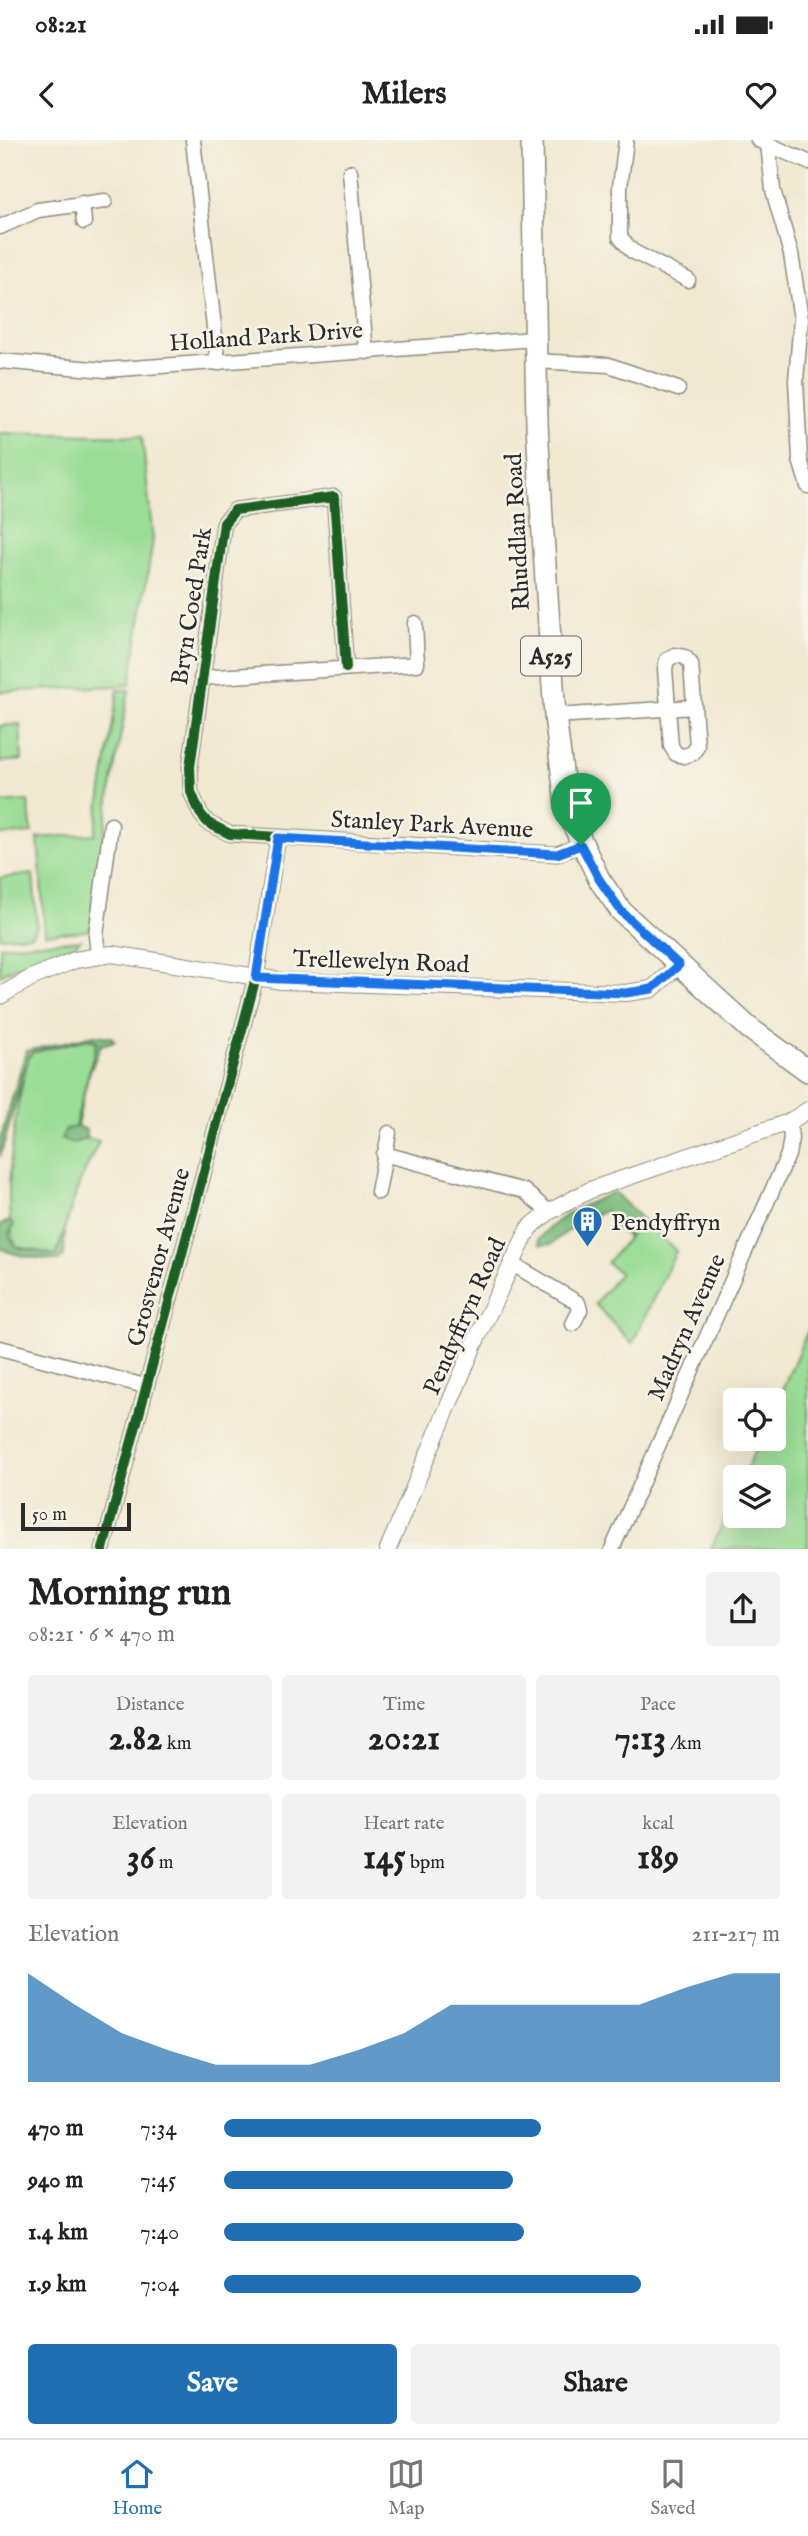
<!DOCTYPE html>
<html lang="en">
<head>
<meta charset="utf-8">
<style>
	:root { --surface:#fff; --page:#f2f2f2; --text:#222; --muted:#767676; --line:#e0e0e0; --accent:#1f6fb2 }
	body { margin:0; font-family:"IM FELL English",serif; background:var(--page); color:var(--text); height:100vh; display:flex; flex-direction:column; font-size:26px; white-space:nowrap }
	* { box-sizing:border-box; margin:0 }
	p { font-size:23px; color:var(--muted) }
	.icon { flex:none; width:38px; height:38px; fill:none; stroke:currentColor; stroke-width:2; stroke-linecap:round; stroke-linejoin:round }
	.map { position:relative; height:1409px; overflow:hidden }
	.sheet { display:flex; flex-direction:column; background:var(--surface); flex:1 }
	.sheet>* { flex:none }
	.controls { position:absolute; left:723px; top:1248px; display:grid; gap:14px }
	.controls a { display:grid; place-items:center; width:63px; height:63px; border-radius:7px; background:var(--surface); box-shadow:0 7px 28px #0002; font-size:35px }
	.scale { position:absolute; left:21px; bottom:18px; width:110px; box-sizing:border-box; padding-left:7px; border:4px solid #2b2b2b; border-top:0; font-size:19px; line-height:24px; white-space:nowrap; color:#2b2b2b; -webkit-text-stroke:5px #f7f3e8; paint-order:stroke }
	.pin { position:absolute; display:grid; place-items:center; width:60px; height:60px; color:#fff; margin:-72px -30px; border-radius:50% 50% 50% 0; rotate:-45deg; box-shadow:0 0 7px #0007 }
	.pin .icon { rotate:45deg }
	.round { display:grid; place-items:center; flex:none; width:74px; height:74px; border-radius:7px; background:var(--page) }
	.headline { display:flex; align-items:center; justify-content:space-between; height:119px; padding:0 28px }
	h1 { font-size:38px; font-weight:800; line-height:52px }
	.figures { display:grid; grid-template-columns:repeat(3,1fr); gap:10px; height:119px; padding:7px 28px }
	.figures div { display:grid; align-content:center; border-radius:7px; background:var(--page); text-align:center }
	.figures b { font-size:35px; font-weight:800 }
	.figures small { font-size:19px; font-weight:400 }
	.figures p { font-size:19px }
	.chart { height:196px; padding:14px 28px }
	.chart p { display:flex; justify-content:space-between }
	.chart svg { width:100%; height:126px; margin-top:7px; fill:var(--accent); opacity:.7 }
	.cta { display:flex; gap:14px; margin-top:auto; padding:14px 28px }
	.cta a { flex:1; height:80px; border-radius:7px; background:var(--accent); color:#fff; font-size:28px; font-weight:800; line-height:80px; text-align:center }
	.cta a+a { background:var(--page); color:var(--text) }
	ul { padding:0 28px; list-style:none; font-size:23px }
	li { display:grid; grid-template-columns:112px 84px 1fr; align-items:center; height:52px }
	li i { height:18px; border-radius:9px; background:var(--accent) }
	.status { display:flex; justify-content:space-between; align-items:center; height:49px; padding:0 35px; background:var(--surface); direction:ltr }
	.status svg { height:19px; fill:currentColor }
	header { display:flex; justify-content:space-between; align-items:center; height:91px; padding:0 28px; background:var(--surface); font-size:32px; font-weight:800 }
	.tabs { display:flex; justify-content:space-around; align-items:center; height:98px; border-top:2px solid var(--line); background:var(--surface); font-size:19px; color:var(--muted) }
	.tabs a { display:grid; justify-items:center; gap:4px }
	.tabs .on { color:var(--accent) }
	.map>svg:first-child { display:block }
</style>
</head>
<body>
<div class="status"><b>08:21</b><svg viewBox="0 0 49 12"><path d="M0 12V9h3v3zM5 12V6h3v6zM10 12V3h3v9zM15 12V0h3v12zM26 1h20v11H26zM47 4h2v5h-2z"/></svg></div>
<header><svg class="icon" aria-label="back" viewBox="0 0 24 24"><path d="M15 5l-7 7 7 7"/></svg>Milers<svg class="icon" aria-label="heart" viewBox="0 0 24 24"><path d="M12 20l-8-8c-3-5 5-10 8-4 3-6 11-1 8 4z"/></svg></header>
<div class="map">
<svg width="808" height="1409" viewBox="0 0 808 1409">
	<rect width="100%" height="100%" fill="#f7f3e8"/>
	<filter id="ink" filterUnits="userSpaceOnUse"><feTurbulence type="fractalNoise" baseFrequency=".0143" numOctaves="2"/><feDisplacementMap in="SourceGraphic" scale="14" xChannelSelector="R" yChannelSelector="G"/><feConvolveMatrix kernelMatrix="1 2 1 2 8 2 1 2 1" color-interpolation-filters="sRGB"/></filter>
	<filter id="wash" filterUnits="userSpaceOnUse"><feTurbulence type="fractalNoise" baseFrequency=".00686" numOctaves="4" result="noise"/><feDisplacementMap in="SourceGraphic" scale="28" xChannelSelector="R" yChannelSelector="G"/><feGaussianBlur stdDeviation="1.57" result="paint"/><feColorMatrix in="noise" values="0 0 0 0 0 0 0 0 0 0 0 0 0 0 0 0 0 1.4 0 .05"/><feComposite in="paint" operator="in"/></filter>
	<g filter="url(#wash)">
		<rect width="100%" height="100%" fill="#f1e9d2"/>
		<g fill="#9add95" stroke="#628460" stroke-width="2">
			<path d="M0,293l142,3 11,104 -23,145 -130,7z"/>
			<path d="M118,550h11l-19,103 -17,132 -6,6 -42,3 -7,-96 57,-4z"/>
			<path d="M20,584l2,36 -22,2v-36z"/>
			<path d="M28,661l4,32 -32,2v-32z"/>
			<path d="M33,734l4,52 -6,9 -31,2v-59z"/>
			<path d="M80,800l-5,5 -35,11 -40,19v-29z"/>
			<path d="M86,899l11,2 -22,86 2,15 9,-4 13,3 -20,43 -23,71 -40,-8c-16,-41 -1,-141 13,-191l3,-3z"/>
			<path d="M643,1080l33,31 -44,93 -37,-40 25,-31 -13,-10z"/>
			<path d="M808,1190v219h-97l24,-54v21h39v-39h-31l17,-38 14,-1v-30z"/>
		</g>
		<g fill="#7bbc7e" stroke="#537454" stroke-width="2">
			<path d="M94,895l17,2 4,4 -14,4 -14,34 -10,47 9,4v8l-15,6 -10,-6 6,-9 8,-2 22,-86 -11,-2 -54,14 -3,3 -29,101v-17l26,-89z"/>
			<path d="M614,1052l29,28 -15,17 -13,-11 -9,-16c-14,7 -45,23 -54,34l-12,1 -2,-5c20,-26 47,-35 76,-48z"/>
			<path d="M9,1081l5,3 -5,11 7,12 40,8 9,-24 -1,25 -6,5c-21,-4 -38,-3 -58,-13v-23z"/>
		</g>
	</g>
	<g filter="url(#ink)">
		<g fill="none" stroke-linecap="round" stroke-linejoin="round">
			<defs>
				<g id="minor">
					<path d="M193,0l25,223"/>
					<path d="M626,0l-6,47v50l12,14 56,29"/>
					<path d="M758,0l50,22"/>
					<path d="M768,4l5,46 18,64 10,65 -5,61 4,80 8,26"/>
					<path d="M350,32l16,180"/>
					<path d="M82,63l2,19"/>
					<path d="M0,87l38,-17 67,-9"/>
					<path d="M0,221l105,9 430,-31"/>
					<path d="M535,221l74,4 69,24"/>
					<path d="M675,515l10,2 6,7 6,82 -4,7 -9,3 -8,-2 -5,-8 -6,-77 2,-9z"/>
					<path d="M346,528l-12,-171 -99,13 -11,13 -34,244 1,25 9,21 8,10 22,11 327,20 24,-9"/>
					<path d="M201,538l216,-14 -2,-41"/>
					<path d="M555,576l139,-9"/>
					<path d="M98,815l-2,-20 15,-110"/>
					<path d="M384,1014l140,37 25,21"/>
					<path d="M378,1052l11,-59"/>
					<path d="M511,1123l67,40 2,7 -7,14"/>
					<path d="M0,1208l145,38"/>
					<path d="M103,1409l153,-572 22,-139"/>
					<path d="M612,1409l176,-394 3,-17 -2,-16"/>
				</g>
				<g id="tertiary">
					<path d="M0,856l31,-18 44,-18 37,-6 170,27 344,12 26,-4 27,-24"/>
					<path d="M388,1409l89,-211 52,-110 20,-16 41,-22 199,-68 19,-12"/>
				</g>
				<path id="primary" d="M532,0l5,283 5,96 13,197 12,95 32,68 22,32 128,117 59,43"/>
			</defs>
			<use href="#minor" stroke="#8e8a7e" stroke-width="17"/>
			<use href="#tertiary" stroke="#8e8a7e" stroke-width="18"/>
			<use href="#primary" stroke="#8e8a7e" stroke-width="24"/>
			<use href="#minor" stroke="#fff" stroke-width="14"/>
			<use href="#tertiary" stroke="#fff" stroke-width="16"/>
			<use href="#primary" stroke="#fff" stroke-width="21"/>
			<defs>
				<g id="cycleway">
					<path d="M346,528l-12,-171 -99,13 -11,13 -34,244 1,25 9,21 8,10 22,11 327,20 24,-9"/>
					<path d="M103,1409l153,-572 22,-139"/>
				</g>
			</defs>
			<use href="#cycleway" stroke="#f7f3e8" stroke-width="15"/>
			<use href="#cycleway" stroke="#1b5e20" stroke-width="10"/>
		</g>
	</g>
	<g fill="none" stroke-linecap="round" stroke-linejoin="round" filter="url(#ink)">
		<defs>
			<path id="route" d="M278,698l279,16 24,-9 18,34 22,32 58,54 -27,24 -26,4 -370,-15z"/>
		</defs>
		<use href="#route" stroke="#fff" stroke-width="14"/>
		<use href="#route" stroke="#1a73e8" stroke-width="9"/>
	</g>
	<defs>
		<symbol id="building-pin" viewBox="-11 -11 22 30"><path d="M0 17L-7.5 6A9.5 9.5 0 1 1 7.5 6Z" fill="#1f6fb2" stroke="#f7f3e8"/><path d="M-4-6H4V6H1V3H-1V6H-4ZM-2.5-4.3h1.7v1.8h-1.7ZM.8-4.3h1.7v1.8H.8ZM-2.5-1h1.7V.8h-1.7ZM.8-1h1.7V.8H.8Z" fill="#fff"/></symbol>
	</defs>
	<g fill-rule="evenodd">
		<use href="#building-pin" x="570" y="1064" width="35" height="47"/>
	</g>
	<g text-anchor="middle" stroke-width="5" stroke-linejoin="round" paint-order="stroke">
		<rect fill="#f7f3e8" stroke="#686764" stroke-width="2" x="521" y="496.5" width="60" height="39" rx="5"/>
		<g font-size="23" font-weight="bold" fill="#2b2b2b">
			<text x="551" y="524">A525</text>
		</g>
		<g font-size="24" fill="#2b2b2b" stroke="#f7f3e8">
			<text transform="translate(266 196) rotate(-4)" y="8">Holland Park Drive</text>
			<text transform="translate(517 392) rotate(-93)" y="8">Rhuddlan Road</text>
			<text transform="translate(191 466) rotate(-81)" y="8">Bryn Coed Park</text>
			<text transform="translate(432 684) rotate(3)" y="8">Stanley Park Avenue</text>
			<text transform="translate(381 821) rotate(2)" y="8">Trellewelyn Road</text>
			<text transform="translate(158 1117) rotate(-75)" y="8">Grosvenor Avenue</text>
			<text transform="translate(464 1176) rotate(-66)" y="8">Pendyffryn Road</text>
			<text transform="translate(686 1187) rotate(-66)" y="8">Madryn Avenue</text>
		</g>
		<g font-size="24" fill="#2b2b2b" stroke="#f7f3e8" text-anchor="start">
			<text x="611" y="1090">Pendyffryn</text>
		</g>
	</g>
</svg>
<div class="controls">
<a><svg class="icon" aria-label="locate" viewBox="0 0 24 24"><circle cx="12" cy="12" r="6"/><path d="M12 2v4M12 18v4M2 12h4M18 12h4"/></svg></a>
<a><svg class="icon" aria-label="layers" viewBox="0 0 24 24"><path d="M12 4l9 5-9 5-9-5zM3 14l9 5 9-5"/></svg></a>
</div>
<div class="scale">50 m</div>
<div class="pin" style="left:581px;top:705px;background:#1e9e55"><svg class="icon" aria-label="arrive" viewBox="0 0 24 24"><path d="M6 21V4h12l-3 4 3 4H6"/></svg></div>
</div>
<section class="sheet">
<div class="headline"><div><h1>Morning run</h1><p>08:21 · 6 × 470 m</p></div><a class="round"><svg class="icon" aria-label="share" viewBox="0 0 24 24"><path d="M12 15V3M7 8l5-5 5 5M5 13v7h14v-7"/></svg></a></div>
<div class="figures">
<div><p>Distance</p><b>2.82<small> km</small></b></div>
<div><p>Time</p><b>20:21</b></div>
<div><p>Pace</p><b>7:13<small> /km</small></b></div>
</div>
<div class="figures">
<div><p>Elevation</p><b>36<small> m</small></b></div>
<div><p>Heart rate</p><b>145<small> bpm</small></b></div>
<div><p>kcal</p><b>189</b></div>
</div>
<div class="chart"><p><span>Elevation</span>211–217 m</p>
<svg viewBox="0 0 160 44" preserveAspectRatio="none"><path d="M0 44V6L10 17L20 27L30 33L40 38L50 38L60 38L70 33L80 27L90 17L100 17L110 17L120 17L130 17L140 11L150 6L160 6V44z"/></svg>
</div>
<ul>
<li><b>470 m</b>7:34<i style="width:57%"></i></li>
<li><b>940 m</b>7:45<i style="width:52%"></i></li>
<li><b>1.4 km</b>7:40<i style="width:54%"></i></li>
<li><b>1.9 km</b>7:04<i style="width:75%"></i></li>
</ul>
<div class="cta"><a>Save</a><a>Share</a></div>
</section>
<nav class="tabs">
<a class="on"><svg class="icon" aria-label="home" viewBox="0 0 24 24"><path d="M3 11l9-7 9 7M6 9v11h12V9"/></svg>Home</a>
<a><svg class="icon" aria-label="map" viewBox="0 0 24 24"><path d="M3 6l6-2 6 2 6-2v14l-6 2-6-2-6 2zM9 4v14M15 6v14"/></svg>Map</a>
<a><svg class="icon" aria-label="saved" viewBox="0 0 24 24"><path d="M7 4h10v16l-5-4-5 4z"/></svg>Saved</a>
</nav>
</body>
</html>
